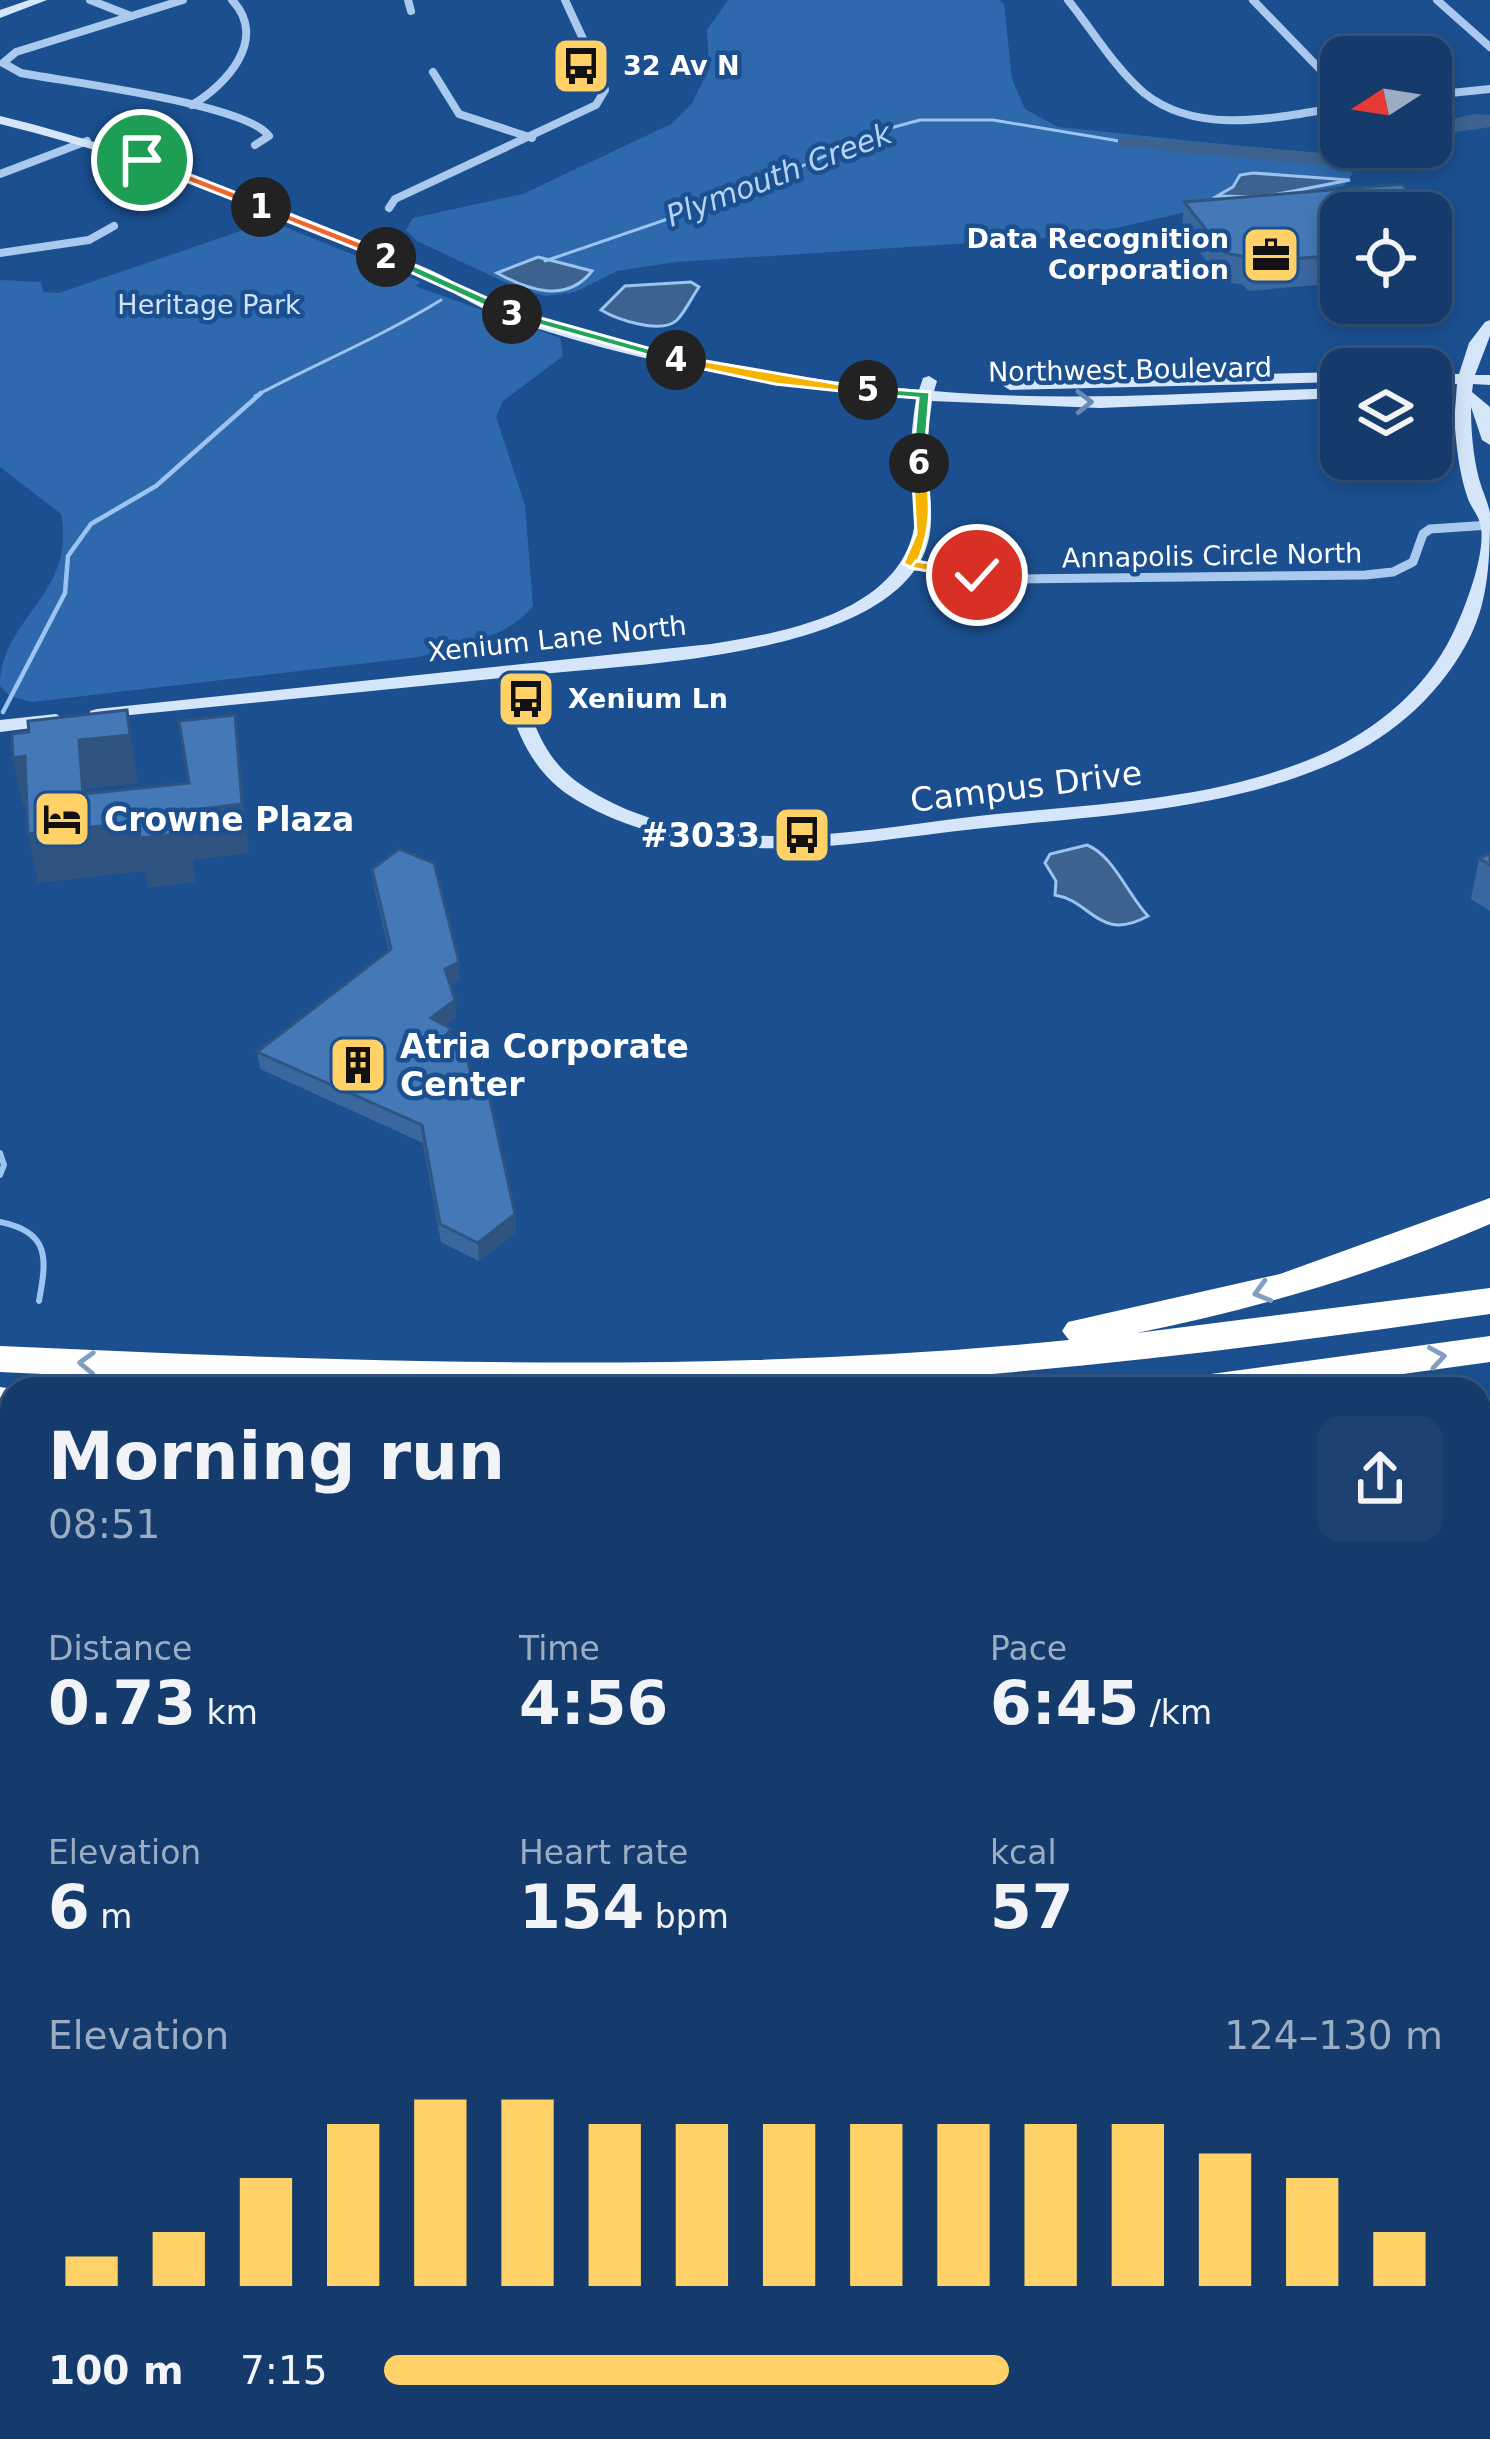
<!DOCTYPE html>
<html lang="en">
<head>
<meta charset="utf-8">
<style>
	:root { --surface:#143b6b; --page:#1d4271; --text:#f1f3f6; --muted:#9dadc1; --line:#33557e; --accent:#ffd166 }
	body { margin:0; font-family:"DejaVu Sans",sans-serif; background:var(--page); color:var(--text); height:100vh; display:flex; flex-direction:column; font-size:45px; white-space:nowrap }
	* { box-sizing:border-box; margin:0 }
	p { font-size:39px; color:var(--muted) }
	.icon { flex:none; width:66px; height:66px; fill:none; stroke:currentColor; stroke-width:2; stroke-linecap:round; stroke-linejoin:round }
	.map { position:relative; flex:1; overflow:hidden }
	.panel { position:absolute; left:0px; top:1377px; width:1491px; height:1062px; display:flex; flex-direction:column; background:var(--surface); border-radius:36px 36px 0 0; box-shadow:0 6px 18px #0003,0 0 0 3px var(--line) }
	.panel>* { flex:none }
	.needle { width:78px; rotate:258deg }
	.tools { position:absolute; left:1320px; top:36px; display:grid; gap:24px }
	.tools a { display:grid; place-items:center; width:132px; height:132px; border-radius:24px; background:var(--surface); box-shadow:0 6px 18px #0003,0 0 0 3px var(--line); font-size:60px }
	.pin { position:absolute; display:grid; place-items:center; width:102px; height:102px; color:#fff; margin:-51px; border:6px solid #fff; border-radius:50%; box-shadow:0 3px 12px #0007 }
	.km { position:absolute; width:60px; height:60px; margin:-30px; border-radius:50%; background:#222; color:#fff; font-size:33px; line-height:60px; text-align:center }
	.round { display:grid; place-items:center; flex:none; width:126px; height:126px; border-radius:24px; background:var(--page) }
	.head { display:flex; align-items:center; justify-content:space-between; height:204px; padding:0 48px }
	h1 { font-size:66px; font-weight:800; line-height:90px }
	.metrics { display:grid; grid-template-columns:repeat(3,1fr); gap:18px; height:204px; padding:12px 48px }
	.metrics div { display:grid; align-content:center }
	.metrics b { font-size:60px; font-weight:800 }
	.metrics small { font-size:33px; font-weight:400 }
	.metrics p { font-size:33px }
	.chart { height:336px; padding:24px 48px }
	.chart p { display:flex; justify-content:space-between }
	.chart svg { width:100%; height:216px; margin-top:12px; stroke:var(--accent); stroke-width:6 }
	ul { padding:0 48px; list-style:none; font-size:39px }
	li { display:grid; grid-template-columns:192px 144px 1fr; align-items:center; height:90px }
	li i { height:30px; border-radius:15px; background:var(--accent) }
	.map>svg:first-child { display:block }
</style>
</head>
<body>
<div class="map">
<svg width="1490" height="2439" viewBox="0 0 1490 2439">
	<rect width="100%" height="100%" fill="#1b4f8f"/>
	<g fill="#2e69ad">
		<path d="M728,0h271l5,4 8,75 13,30 33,18 261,27 34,19 -9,13 -141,22 -121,28 -406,26 -59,9 -42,21 -29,4 -24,-6 -105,-49 -11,-11 7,-12 110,-24 148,-70 20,-19 18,-36 -2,-39z"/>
		<path d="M270,221l151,61 -6,4 145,52 3,18 -60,45 -7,16 29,88 8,101c-25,32 -76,40 -114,51l-387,45 -22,-6 -10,-10c0,-68 77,-92 61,-172l-61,-47v-187l41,2 2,10 16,1z"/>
	</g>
	<g fill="#3c6290" stroke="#9cc4f0" stroke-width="3">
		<path d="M1253,173l97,7 -87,17 -46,-1 16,-9 7,-12z"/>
		<path d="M538,257l54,14c-26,33 -64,19 -95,2z"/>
		<path d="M691,282l8,5c-7,10 -14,25 -22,33 -16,15 -61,-1 -76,-10l24,-24z"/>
		<path d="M1087,845c26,10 41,50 61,71 -49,27 -56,-15 -93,-21l1,-14 -11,-18 5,-9z"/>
	</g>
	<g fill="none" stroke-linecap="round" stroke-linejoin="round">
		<g stroke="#9cc4f0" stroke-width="3">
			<path d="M545,261l190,-65 148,-66 37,-10h73l132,22"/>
			<path d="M255,396c62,-33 126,-59 186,-96"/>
		</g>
		<path stroke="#9cc4f0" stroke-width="4.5" d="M3,712l62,-119 3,-37 23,-32 65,-38 105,-93"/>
		<g stroke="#9cc4f0" stroke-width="6">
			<path d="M0,1153l4,12 -4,10"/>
			<path d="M0,1222c50,10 47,36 39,79"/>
		</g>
		<g fill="#3c6290" fill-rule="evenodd">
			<path d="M1474,114l16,1v12l-59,9v-12z"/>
			<path d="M1125,136l210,18 7,-7h20v5l-23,15 -221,-21v-8z"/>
		</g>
		<g stroke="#a9c9ee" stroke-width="8">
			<path d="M90,0l41,16"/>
			<path d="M183,0l-167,52 -13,11 18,10c46,9 226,31 248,63l-14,9"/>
			<path d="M408,0l3,11"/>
			<path d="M1068,0c25,31 46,67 76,93 55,44 134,24 197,14"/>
			<path d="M1253,0l88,91"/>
			<path d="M1437,0l53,47"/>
			<path d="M433,72l26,42 73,24"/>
			<path d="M1431,95l59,-6"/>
			<path d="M192,105c34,-20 77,-66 40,-105"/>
			<path d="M0,174l87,-33"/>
			<path d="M389,208l6,-9 201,-94 9,-15 -2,-8 -38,-82"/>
			<path d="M0,253l89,-13 25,-14"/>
		</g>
		<path stroke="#a9c9ee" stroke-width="9" d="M910,564l106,15 349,-4 28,-3 20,-10 10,-28 7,-5 60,-4"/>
		<g fill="#d6e6fa" fill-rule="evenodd">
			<path d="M29,0h18l-47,18v-8z"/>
			<path d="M0,116c145,35 281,93 419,149 34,14 64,35 99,47 128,44 266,66 401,78l4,-12 6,-2 8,5 -3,10c137,12 271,1 407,-3v10l-241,10 -168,-7c-3,21 -5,43 -5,64 2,32 10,61 -4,91 -49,104 -303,109 -403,120 11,42 22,82 60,108 47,33 107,47 164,51 76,5 151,-9 226,-18 120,-14 245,-14 357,-65 51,-24 99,-64 124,-115 13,-25 37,-87 29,-114 -2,-8 -9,-16 -12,-24 -8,-23 -11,-47 -13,-71l-24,-15v-11l24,9 2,-27 -26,-1v-10l28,1 10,-31 16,-21 5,-2v16l-15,39h15v10l-17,-1 -1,8 18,15v38l-8,-5 -11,-33c0,24 2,48 8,72 3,11 9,23 11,34 0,43 -1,86 -20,124 -27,54 -75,98 -130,123 -114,52 -242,55 -365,69 -78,8 -157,24 -236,18 -58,-5 -123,-20 -172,-53 -40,-28 -54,-72 -66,-116l-411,41v-8l7,-2 614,-65c71,-11 187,-31 203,-116 4,-18 -2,-37 -3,-55 -1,-25 1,-49 5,-74 -138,-12 -281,-35 -412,-82 -30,-10 -54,-28 -82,-40 -136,-61 -277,-118 -422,-153z"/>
			<path d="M1341,372v10l-331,8 -8,-5 8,-5z"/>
			<path d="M56,714l10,6 -3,4 -63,8v-12z"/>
			<path d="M1490,2359v34l-11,3v-34z"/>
			<path d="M1172,2427h90l-5,12h-90z"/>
			<path d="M1292,2427h36l4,12h-36z"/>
		</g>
		<g fill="#fff" fill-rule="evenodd">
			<path d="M1490,1198v26c-114,50 -232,84 -353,109l353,-45v26c-251,36 -503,68 -757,75 -244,7 -489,-6 -733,-17v-26c357,16 712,30 1069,-6l-7,-9 6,-9 212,-48z"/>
			<path d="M1490,1336v26l-196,27h-117l5,-10 14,-3z"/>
			<path d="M0,1387l14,2 -2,27 -12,-1z"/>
			<rect x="1479" y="1439" width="11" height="28"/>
		</g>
	</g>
	<g fill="#3a679d">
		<path d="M1184,202l157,11v70l-93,8 -5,-6 -21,-4 -40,-51z"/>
		<path d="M1431,215l18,18 -6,35h-4v6l-8,1z"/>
		<path d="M1490,854v57l-19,-12 8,-41z"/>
		<path d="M372,869l88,111 -10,5 6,32 -11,9 8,21 -1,1 22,38 41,128 1,18 -37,29 -38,-19 -18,-99 -163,-74 -3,-17 132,-101 -15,-64z"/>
	</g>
	<g fill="#305480">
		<path d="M127,710l11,73 -51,6 3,38 95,-16 50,-96 14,138 -56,7 3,22 -48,6 -3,-17 -107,12 -10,-49 55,-40 -4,-54z"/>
		<path d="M25,756l9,49 -11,1 -10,-48z"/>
		<path d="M459,962l1,18 -14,7 -1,-18z"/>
		<path d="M455,1000l1,17 -24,19 -1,-18z"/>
		<path d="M452,1029l1,18 -13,13 -2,-18z"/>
		<path d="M515,1214l1,18 -37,29 -1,-18z"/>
	</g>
	<g fill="#4478b7" stroke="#305480" stroke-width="3">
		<path d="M1402,184l27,29h-88v42l-90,7 -5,-5 -21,-4 -41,-51z"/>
		<path d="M1431,215l18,18 -7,1 6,6 -10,1 5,5 -12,1z"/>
		<path d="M127,710l3,25 -51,5 4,54 106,-11 -10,-62 56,-6 7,89 -57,7 3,22 -48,5 -2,-16 -110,12 -3,-78 -12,2 -1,-24 17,-2 -1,-11z"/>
		<path d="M399,849l35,14 25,99 -14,7 10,31 -24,18 21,11 -14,13 28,12 8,32 14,5 27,123 -37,29 -38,-19 -18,-99 -165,-73 134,-103 -19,-80z"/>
		<path d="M1490,854v11l-11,-7z"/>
	</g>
	<defs><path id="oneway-chevron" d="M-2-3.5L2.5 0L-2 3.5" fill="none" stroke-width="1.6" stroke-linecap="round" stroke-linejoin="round" transform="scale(3)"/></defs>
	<use stroke="#668bba" href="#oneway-chevron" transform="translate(1084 402) rotate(-1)"/>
	<g stroke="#829ec1">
		<use href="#oneway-chevron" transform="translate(1262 1292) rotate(164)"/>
		<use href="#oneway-chevron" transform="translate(1437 1357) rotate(-9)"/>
		<use href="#oneway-chevron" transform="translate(87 1363) rotate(-178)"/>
	</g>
	<path fill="#f0652b" stroke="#fff" stroke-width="3" d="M142,156l123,48 2,3 -10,2 -119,-47z"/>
	<path fill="#f0652b" stroke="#fff" stroke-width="3" d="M261,203l130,51 1,3 -10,2 -125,-50z"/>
	<path fill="#22a559" stroke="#fff" stroke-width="3" d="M386,253l130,58 2,3 -11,2 -125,-57z"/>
	<path fill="#22a559" stroke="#fff" stroke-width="3" d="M512,310l168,47 2,3 -6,3 -169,-47z"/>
	<path fill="#f5b400" stroke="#fff" stroke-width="3" d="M676,356l198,34 -6,4 -93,-10 -104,-22z"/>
	<path fill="#22a559" stroke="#fff" stroke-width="3" d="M863,387l67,5 -6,74 -12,-3 6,-65 -50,-4z"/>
	<path fill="#f5b400" stroke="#fff" stroke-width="3" d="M919,459l7,4c4,37 7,64 -8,98l5,4 -7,4 -13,-5 13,-30 -4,-71z"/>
	<path fill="#f5b400" stroke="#fff" stroke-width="3" d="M916,561l61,10 8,4 -8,5 -66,-12z"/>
	<defs>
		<symbol id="bus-square" viewBox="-11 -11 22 22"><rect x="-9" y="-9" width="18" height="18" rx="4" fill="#ffd166" stroke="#1b4f8f"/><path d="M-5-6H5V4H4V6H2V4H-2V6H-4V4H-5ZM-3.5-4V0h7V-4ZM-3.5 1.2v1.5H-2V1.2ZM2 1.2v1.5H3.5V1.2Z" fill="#111"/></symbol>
		<symbol id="office-square" viewBox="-11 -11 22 22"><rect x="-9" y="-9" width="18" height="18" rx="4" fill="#ffd166" stroke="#1b4f8f"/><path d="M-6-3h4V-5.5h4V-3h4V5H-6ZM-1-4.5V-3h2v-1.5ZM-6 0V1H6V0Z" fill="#111"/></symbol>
		<symbol id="hotel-square" viewBox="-11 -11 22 22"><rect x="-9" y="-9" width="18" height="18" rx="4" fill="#ffd166" stroke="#1b4f8f"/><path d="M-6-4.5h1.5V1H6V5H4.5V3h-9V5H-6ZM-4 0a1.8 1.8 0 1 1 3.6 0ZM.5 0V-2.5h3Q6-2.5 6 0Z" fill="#111"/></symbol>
		<symbol id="building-square" viewBox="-11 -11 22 22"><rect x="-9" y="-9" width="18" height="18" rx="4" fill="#ffd166" stroke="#1b4f8f"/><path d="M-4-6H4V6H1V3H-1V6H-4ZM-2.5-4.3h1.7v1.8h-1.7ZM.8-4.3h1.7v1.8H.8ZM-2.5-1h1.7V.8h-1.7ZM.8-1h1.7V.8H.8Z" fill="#111"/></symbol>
	</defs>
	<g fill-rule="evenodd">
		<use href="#bus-square" x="548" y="33" width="66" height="66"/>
		<use href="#office-square" x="1238" y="222" width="66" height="66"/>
		<use href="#bus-square" x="493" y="666" width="66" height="66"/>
		<use href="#hotel-square" x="29" y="786" width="66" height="66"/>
		<use href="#bus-square" x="769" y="802" width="66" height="66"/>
		<use href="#building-square" x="325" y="1032" width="66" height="66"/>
	</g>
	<g text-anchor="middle" stroke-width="9" stroke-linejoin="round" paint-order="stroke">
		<g font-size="27" font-weight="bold" fill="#fff" stroke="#1b4f8f" text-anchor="start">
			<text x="623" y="75">32 Av N</text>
			<text x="1229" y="248" text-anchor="end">Data Recognition<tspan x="1229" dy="31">Corporation</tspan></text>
			<text x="568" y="708">Xenium Ln</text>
		</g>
		<g font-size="27" fill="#cfe3fa" stroke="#1b4f8f">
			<text x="209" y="314">Heritage Park</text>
		</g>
		<g font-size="27" fill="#fff" stroke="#1b4f8f">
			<text transform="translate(1130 370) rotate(-1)" y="9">Northwest Boulevard</text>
			<text transform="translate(1212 556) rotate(-1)" y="9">Annapolis Circle North</text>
			<text transform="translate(557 639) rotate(-6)" y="9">Xenium Lane North</text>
		</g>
		<g font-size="30" font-style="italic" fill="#b5d3f5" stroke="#1b4f8f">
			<text transform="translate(779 175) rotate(-21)" y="10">Plymouth Creek</text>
		</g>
		<g font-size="33" fill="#fff" stroke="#1b4f8f">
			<text transform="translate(1026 786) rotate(-7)" y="12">Campus Drive</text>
		</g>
		<g font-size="33" font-weight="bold" fill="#fff" stroke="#1b4f8f" text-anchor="start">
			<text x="104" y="831">Crowne Plaza</text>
			<text x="760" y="847" text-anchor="end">#3033</text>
			<text x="400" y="1058">Atria Corporate<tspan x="400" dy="38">Center</tspan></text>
		</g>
	</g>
</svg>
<div class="tools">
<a><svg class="needle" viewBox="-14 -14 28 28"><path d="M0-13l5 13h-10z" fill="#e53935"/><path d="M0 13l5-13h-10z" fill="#9dadc1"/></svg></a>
<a><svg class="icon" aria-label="locate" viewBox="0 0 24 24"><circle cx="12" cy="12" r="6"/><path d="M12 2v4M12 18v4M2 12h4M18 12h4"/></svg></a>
<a><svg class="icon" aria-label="layers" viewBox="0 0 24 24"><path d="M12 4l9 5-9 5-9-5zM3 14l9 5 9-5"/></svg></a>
</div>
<div class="pin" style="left:142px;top:160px;background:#1e9e55"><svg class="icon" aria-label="arrive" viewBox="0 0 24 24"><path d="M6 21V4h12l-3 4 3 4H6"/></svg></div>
<div class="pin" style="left:977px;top:575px;background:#d93025"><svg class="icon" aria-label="check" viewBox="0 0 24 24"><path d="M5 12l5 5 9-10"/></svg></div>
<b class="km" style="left:261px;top:207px">1</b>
<b class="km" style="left:386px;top:257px">2</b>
<b class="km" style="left:512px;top:314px">3</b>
<b class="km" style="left:676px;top:360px">4</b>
<b class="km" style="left:868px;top:390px">5</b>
<b class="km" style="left:919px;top:463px">6</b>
<section class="panel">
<div class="head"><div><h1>Morning run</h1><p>08:51</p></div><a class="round"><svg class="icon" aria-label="share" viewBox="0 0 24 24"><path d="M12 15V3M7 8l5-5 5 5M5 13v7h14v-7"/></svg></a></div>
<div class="metrics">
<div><p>Distance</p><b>0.73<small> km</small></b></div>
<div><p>Time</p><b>4:56</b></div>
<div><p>Pace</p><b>6:45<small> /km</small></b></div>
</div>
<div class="metrics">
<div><p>Elevation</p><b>6<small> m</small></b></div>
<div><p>Heart rate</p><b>154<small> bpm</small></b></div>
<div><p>kcal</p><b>57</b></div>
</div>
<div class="chart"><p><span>Elevation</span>124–130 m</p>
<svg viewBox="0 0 160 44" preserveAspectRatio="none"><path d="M5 44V38M15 44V33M25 44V22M35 44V11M45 44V6M55 44V6M65 44V11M75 44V11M85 44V11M95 44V11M105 44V11M115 44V11M125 44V11M135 44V17M145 44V22M155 44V33"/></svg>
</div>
<ul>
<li><b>100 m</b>7:15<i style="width:59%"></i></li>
</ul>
</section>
</div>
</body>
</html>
